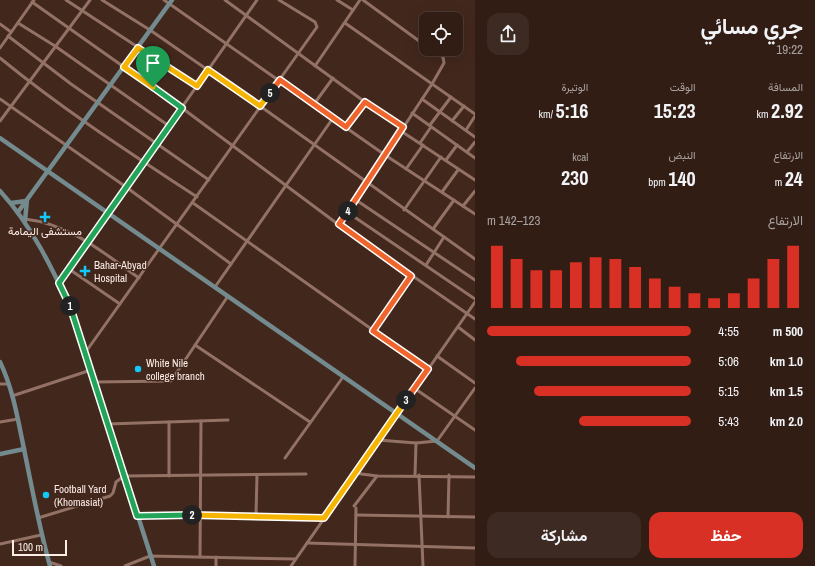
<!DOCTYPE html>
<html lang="ar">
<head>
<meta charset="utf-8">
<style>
	:root { --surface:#321d15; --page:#3d2a22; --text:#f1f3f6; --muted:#a8a2a0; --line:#4d3b34; --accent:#d93025 }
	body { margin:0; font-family:"Archivo Narrow",Vazirmatn,sans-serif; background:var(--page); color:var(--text); direction:rtl; height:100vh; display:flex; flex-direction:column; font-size:15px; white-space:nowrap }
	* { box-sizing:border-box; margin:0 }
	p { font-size:13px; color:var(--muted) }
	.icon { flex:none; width:22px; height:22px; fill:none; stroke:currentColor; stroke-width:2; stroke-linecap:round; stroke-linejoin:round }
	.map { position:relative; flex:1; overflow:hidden; direction:ltr }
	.drawer { display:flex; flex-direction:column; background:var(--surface); width:340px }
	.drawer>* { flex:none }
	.controls { position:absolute; left:419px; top:12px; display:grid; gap:8px }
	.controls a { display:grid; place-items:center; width:44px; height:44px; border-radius:8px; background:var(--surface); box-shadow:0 4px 16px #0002,0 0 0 1px var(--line); font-size:20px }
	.scale { position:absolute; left:12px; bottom:10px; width:55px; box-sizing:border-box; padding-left:4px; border:2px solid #fcede7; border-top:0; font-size:11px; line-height:14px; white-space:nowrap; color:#fcede7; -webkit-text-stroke:3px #42271c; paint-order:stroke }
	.pin { position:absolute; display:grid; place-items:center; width:34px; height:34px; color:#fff; margin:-41px -17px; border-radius:50% 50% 50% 0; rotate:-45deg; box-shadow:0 0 4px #0007 }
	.pin .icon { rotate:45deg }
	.km { position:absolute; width:20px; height:20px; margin:-10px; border-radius:50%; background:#222; color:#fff; font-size:11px; line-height:20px; text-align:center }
	.round { display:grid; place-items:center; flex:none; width:42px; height:42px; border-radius:12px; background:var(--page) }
	.overview { display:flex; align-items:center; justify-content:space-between; height:68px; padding:0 12px }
	h1 { font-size:22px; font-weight:700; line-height:30px }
	.metrics { display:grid; grid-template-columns:repeat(3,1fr); gap:6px; height:68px; padding:4px 12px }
	.metrics div { display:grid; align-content:center }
	.metrics b { font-size:20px; font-weight:700 }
	.metrics small { font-size:11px; font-weight:400 }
	.metrics p { font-size:11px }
	.chart { height:112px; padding:8px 12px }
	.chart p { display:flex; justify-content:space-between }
	.chart svg { width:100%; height:72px; margin-top:4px; stroke:var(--accent); stroke-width:6 }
	.primary-button { display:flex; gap:8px; margin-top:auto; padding:8px 12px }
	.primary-button a { flex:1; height:46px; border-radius:12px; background:var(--accent); color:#fff; font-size:16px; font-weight:700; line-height:46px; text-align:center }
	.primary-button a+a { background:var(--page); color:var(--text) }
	ul { padding:0 12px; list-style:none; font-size:13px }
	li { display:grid; grid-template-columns:64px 48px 1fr; align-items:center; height:30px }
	li i { height:10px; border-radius:5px; background:var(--accent) }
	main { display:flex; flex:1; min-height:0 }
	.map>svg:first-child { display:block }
</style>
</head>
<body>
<main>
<section class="drawer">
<div class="overview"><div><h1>جري مسائي</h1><p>19:22</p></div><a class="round"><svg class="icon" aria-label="share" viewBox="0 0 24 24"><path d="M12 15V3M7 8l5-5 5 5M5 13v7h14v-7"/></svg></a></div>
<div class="metrics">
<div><p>المسافة</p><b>2.92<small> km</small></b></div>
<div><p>الوقت</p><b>15:23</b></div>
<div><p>الوتيرة</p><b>5:16<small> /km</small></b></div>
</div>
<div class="metrics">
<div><p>الارتفاع</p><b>24<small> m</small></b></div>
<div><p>النبض</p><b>140<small> bpm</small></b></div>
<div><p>kcal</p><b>230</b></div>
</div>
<div class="chart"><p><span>الارتفاع</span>123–142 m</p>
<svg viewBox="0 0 160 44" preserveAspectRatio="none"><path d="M5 44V6M15 44V14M25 44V21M35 44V21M45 44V16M55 44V13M65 44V14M75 44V19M85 44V26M95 44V31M105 44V35M115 44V38M125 44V35M135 44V26M145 44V14M155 44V6"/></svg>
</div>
<ul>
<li><b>500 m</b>4:55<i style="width:100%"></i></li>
<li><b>1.0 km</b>5:06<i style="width:86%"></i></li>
<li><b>1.5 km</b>5:15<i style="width:77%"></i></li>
<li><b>2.0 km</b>5:43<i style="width:55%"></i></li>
</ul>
<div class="primary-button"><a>حفظ</a><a>مشاركة</a></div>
</section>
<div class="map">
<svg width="475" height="566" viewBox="0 0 475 566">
	<rect width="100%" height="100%" fill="#42271c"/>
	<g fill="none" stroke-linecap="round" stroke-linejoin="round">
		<g stroke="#937265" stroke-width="3">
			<path d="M66,0l131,86"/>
			<path d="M102,0l48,30 110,76 215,153"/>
			<path d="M164,0l221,155 90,59"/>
			<path d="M225,0l140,102 38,25"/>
			<path d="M337,0l16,10"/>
			<path d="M363,0l63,46"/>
			<path d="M32,2l150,106 157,117 136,94"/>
			<path d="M18,23l37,23 114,80"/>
			<path d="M345,23l130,91"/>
			<path d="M0,24l11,8"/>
			<path d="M8,36l63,48 138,96"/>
			<path d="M0,48l34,-48"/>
			<path d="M0,58c62,51 130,95 197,139"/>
			<path d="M315,66l45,-66"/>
			<path d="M0,99l126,88 105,77"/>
			<path d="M422,99l53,38"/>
			<path d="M314,104l19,-26"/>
			<path d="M412,113l63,45"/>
			<path d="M0,121l90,-121"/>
			<path d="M452,121l12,-15"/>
			<path d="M430,125l21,-28"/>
			<path d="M346,127l19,-25"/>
			<path d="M466,130l9,-14"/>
			<path d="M401,131l74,49"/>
			<path d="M420,143l11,-16"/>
			<path d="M467,152l8,-10"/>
			<path d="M446,160l11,-15"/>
			<path d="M406,169l17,-24"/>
			<path d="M442,192l16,-22"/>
			<path d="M356,200l119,80"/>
			<path d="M193,203l235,166"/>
			<path d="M463,206l12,-15"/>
			<path d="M404,210l37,-53"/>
			<path d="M347,212l128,87"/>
			<path d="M25,219c45,5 79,34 114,59"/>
			<path d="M339,225l93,-141 12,-21 -1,-6 -12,-8"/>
			<path d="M433,229l21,-29"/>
			<path d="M426,265l18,-28"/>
			<path d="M69,269l51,35"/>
			<path d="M59,283l198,-283"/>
			<path d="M215,287l118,-169"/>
			<path d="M458,327l17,13"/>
			<path d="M373,331l38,-55"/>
			<path d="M195,345l115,77"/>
			<path d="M85,353l232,-326 -2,-5 -36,-22"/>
			<path d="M437,356l38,27"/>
			<path d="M95,382l76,-1 57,-85"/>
			<path d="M0,384h9"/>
			<path d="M414,388l61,42"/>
			<path d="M12,396l79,-26"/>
			<path d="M0,422l18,-3"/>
			<path d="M169,422v54"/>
			<path d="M108,424l120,-4"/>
			<path d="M378,440l38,3 21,-2 38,-53"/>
			<path d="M285,458l58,-81"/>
			<path d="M354,473l23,3 98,1"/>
			<path d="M415,475l1,-32"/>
			<path d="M419,475l4,91"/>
			<path d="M354,506l23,-30"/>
			<path d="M256,515l1,-40"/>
			<path d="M356,515l119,2"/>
			<path d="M137,516l119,-1 69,3"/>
			<path d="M448,517l1,-42"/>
			<path d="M38,518l72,-22 3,-3 3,-11 8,-6 182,-2"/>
			<path d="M307,543l168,5"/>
			<path d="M0,544l41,-9"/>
			<path d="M200,557l1,-136"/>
			<path d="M216,557v9"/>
			<path d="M49,562l12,4"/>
			<path d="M125,566l25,-10 145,3"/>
			<path d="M291,566l184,-264"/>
			<path d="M355,566l1,-58"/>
		</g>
		<g stroke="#738a8e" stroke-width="4.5">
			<path d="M0,138l475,330"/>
			<path d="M0,191c32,35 52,77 72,120l82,255"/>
			<path d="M11,203l15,-2"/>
			<path d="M18,212l154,-212"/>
			<path d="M25,221l2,-21"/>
			<path d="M0,362c13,27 18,58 24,87 8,39 15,78 26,117"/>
			<path d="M0,454l24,-5"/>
		</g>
	</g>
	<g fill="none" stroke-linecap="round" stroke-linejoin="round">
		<defs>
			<path id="split-1" d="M70,306l-11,-23 123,-175 -29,-21"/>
			<path id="split-2" d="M70,306l67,210 55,-1"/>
			<path id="split-3" d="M192,515l132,3 82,-118"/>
			<path id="split-4" d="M348,211l-9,13 72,52 -38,55 55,38 -22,31"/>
			<path id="split-5" d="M270,93l10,-13 66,47 19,-25 38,25 -55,84"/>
			<path id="split-6" d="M153,87l-29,-20 14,-19 59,38 11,-16 52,36 10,-13"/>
		</defs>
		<use href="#split-1" stroke="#fff" stroke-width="8"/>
		<use href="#split-2" stroke="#fff" stroke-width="8"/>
		<use href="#split-3" stroke="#fff" stroke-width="8"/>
		<use href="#split-4" stroke="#fff" stroke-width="8"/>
		<use href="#split-5" stroke="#fff" stroke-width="8"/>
		<use href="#split-6" stroke="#fff" stroke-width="8"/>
		<use href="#split-1" stroke="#22a559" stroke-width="5"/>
		<use href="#split-2" stroke="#22a559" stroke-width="5"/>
		<use href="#split-3" stroke="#f5b400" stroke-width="5"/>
		<use href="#split-4" stroke="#f0652b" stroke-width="5"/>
		<use href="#split-5" stroke="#f0652b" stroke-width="5"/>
		<use href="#split-6" stroke="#f5b400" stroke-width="5"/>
	</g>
	<g fill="#10cafa" stroke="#42271c" stroke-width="1.5">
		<path d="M43 211h4v4h4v4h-4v4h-4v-4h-4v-4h4z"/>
		<path d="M83 265h4v4h4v4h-4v4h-4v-4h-4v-4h4z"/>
		<circle cx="138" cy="369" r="4"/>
		<circle cx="46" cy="495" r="4"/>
	</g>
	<g text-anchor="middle" stroke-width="3" stroke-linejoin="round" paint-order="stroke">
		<g font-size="11" fill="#fcede7" stroke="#42271c" text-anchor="start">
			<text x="45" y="235" text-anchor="middle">مستشفى اليمامة</text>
			<text x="94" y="269">Bahar-Abyad<tspan x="94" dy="13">Hospital</tspan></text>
			<text x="146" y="367">White Nile<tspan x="146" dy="13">college branch</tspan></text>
			<text x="54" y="493">Football Yard<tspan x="54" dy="13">(Khomasiat)</tspan></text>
		</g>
	</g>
</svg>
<div class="controls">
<a><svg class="icon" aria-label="locate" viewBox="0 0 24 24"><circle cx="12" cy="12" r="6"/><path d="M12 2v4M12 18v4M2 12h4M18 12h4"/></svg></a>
</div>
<div class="scale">100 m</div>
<div class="pin" style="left:153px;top:87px;background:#1e9e55"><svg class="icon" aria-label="arrive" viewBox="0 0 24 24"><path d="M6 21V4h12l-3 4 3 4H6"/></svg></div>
<b class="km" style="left:70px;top:306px">1</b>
<b class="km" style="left:192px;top:515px">2</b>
<b class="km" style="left:406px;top:400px">3</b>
<b class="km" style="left:348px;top:211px">4</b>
<b class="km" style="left:270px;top:93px">5</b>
</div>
</main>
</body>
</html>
